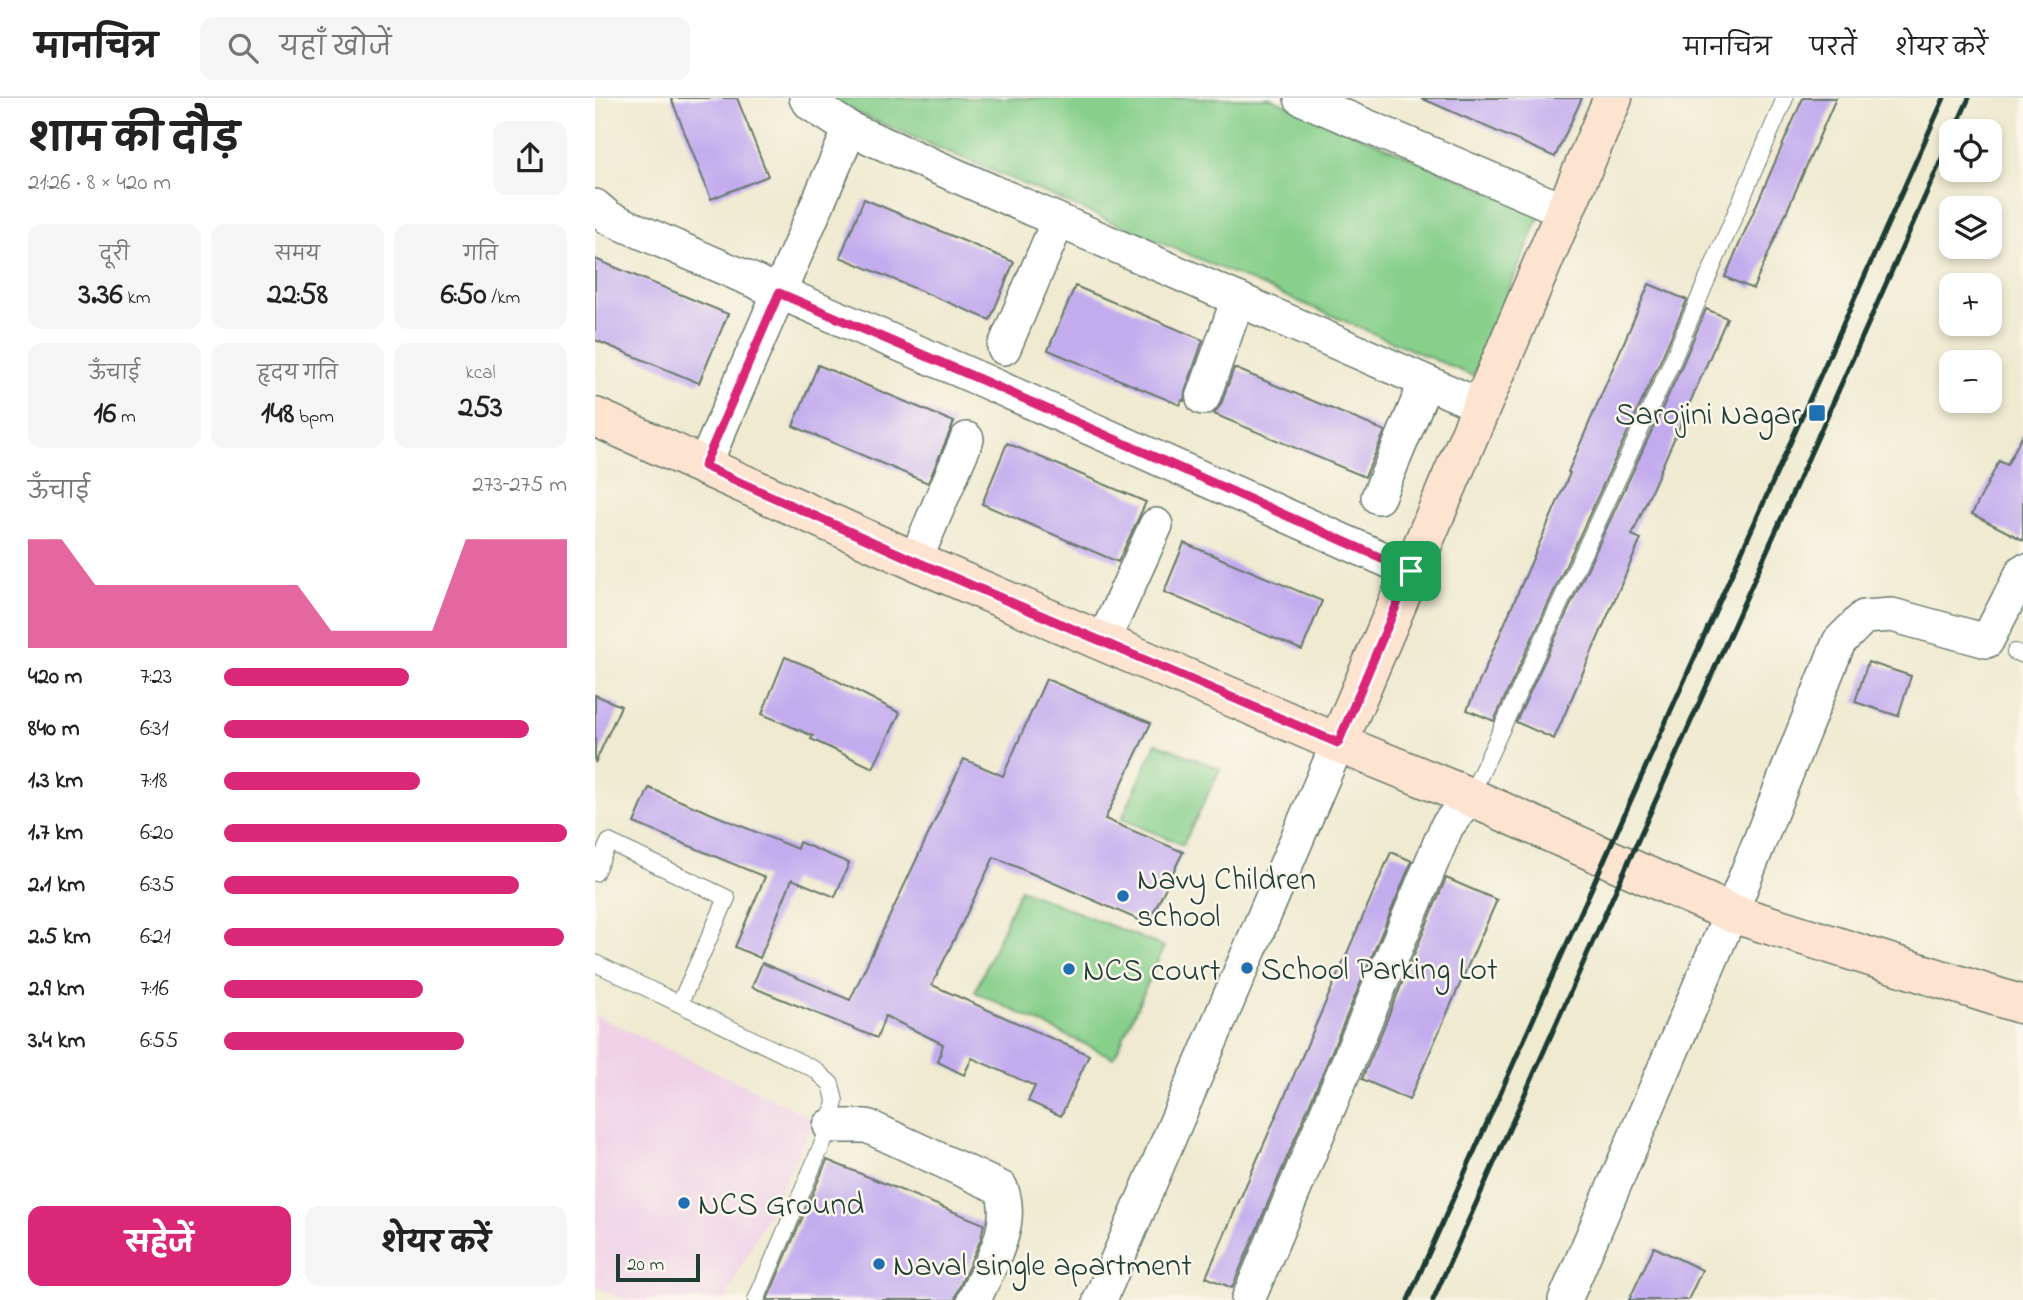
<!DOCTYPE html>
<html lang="hi">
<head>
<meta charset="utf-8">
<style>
	:root { --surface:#fff; --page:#f6f6f6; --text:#222; --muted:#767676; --line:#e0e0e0; --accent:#db2777 }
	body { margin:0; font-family:"Indie Flower","Playpen Sans Deva",sans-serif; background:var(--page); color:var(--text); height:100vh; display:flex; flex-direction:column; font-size:26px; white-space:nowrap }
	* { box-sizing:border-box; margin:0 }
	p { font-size:23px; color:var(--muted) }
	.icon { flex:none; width:38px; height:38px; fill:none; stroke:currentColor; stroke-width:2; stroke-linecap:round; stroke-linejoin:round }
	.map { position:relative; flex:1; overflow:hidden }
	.drawer { display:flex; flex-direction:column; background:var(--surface); width:595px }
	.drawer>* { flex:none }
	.controls { position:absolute; left:1344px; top:21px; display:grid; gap:14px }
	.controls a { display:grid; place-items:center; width:63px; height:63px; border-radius:14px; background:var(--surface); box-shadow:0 4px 10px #0003; font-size:35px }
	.scale { position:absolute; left:21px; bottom:18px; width:84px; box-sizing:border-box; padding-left:7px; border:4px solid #1f3d34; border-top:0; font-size:19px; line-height:24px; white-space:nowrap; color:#1f3d34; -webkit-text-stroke:5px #fbf7ec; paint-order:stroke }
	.pin { position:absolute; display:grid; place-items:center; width:60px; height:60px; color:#fff; margin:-30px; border-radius:14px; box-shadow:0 4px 10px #0006 }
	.round { display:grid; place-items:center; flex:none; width:74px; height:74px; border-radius:14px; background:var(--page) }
	.overview { display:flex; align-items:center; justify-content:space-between; height:119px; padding:0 28px }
	h1 { font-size:38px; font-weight:700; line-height:52px }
	.stats { display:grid; grid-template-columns:repeat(3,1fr); gap:10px; height:119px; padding:7px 28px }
	.stats div { display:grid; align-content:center; border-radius:14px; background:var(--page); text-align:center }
	.stats b { font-size:30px; font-weight:700 }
	.stats small { font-size:19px; font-weight:400 }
	.stats p { font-size:19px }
	.chart { height:196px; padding:14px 28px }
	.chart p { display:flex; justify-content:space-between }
	.chart svg { width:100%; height:126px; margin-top:7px; fill:var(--accent); opacity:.7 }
	.cta { display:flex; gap:14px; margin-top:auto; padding:14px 28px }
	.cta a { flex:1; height:80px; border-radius:14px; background:var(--accent); color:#fff; font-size:28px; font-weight:700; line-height:80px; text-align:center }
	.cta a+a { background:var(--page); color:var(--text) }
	ul { padding:0 28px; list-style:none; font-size:23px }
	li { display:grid; grid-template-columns:112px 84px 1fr; align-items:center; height:52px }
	li i { height:18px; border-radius:9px; background:var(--accent) }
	header { display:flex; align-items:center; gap:42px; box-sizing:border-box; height:98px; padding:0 35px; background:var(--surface); border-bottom:2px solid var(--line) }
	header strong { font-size:33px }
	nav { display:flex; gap:38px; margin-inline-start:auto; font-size:24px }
	.search { width:490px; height:63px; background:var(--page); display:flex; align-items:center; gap:18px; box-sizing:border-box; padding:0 24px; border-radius:14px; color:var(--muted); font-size:26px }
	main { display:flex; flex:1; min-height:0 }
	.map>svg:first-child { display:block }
</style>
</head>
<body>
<header>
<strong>मानचित्र</strong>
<div class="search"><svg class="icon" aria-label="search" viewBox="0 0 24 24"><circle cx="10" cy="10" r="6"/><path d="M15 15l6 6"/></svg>यहाँ खोजें</div>
<nav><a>मानचित्र</a><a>परतें</a><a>शेयर करें</a></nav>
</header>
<main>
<section class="drawer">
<div class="overview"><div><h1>शाम की दौड़</h1><p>21:26 · 8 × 420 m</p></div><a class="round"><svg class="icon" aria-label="share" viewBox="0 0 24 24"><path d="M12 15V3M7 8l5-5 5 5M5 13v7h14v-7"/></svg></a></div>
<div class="stats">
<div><p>दूरी</p><b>3.36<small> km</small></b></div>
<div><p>समय</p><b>22:58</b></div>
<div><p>गति</p><b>6:50<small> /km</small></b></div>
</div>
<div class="stats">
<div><p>ऊँचाई</p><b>16<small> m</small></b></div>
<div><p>हृदय गति</p><b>148<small> bpm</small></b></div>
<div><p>kcal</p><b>253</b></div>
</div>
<div class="chart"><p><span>ऊँचाई</span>273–275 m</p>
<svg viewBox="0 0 160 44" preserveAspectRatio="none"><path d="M0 44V6L10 6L20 22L30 22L40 22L50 22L60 22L70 22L80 22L90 38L100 38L110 38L120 38L130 6L140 6L150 6L160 6V44z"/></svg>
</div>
<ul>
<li><b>420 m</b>7:23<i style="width:54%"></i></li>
<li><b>840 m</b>6:31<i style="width:89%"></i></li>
<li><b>1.3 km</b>7:18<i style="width:57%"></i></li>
<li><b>1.7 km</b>6:20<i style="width:100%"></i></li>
<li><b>2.1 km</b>6:35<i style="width:86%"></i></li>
<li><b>2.5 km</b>6:21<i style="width:99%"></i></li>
<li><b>2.9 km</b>7:16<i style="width:58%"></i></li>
<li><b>3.4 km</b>6:55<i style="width:70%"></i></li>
</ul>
<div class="cta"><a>सहेजें</a><a>शेयर करें</a></div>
</section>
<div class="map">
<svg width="1428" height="1202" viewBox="0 0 1428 1202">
	<rect width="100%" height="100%" fill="#fbf7ec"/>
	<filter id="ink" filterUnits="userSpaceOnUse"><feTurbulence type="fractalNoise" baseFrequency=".0143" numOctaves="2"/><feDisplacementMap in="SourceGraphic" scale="14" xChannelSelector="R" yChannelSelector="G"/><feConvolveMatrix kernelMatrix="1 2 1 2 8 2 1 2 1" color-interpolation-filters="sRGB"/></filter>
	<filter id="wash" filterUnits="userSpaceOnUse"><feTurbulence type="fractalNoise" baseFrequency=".00686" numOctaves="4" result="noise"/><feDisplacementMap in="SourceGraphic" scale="28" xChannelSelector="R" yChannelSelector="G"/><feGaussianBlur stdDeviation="1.57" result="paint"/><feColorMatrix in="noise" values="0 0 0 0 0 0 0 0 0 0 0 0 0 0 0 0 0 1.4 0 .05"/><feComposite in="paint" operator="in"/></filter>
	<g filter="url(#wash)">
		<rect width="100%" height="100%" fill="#efead0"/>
		<path fill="#efd0e6" d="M0,917l220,104 -90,181h-99l-31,-13z"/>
		<g fill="#87cf8b" stroke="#538660" stroke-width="2">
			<path d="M227,0h449l270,115 -68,163z"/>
			<path d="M561,645l64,26 -37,76 -61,-26z"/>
			<path d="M425,791l144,58 -50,111 -139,-66z"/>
		</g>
		<g id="blocks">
			<g fill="#c3acee">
				<path d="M76,0h66l31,78 -57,23z"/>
				<path d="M826,0h161l-27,59z"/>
				<path d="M1208,0h33l-83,191 -28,-12z"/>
				<path d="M269,101l150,63 -24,58 -150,-63z"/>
				<path d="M0,161l133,55 -29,69 -104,-43z"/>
				<path d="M1054,186l38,16 -27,62 -166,359 -27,-11 103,-237 -2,-1z"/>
				<path d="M480,188l128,54 -18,52 -1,9 -2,-1 -2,5 -132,-55z"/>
				<path d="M1111,211l21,9 -95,217 9,4 -87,200 -38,-17 164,-352z"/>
				<path d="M223,267l136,57 -26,61 -135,-57z"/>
				<path d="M639,270l151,63 -20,46 -151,-63 7,-10z"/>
				<path d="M1428,336v106l-51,-26 27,-53 8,4z"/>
				<path d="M412,345l139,59 -28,60 -136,-58z"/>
				<path d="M589,445l138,58 -20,49 -138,-58z"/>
				<path d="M190,559l37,15v1l78,40 -27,55 -62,-29 2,-3 -51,-22z"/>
				<path d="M1273,564l43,14 -13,40 -43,-14z"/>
				<path d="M451,581l105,44 -46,96 78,33 -35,72 -154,-67 -62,128 157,70 -28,61 -33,-15 7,-15 -63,-28 -8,17 -26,-13 5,-18 -58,-28 -8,22 -125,-51 10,-24 88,37 114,-241 39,17z"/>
				<path d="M0,597l26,11 -26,57z"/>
				<path d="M54,690l148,61 2,-7 50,21 -14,34 -43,-18 -32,79 -25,-11 30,-70 -131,-54z"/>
				<path d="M796,754l21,9 -180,427 -26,-11z"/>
				<path d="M851,780l51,22 -88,200 -47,-21z"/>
				<path d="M232,1062l157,64 -3,15 -24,53 -2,8h-188z"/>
				<path d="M1059,1149l48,23 -14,30h-59z"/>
			</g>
		</g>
	</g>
	<g filter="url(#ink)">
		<use href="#blocks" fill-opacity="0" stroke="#687a6b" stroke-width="2"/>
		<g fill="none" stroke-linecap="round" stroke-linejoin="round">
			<defs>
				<g id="lane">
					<path d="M1420,554l8,3"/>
					<path d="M875,699l200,-431 115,-268"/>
					<path d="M0,775l14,-31 118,56 -47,105"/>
					<path d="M0,865l219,106 17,15 4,17 -5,25 -74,174"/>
				</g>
				<g id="street">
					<path d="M211,0l5,6 39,25 631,277"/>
					<path d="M706,0l264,113"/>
					<path d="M0,108l14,12 375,163 427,190"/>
					<path d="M409,250l54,-127"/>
					<path d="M608,300l35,-99"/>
					<path d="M109,368l146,-337"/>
					<path d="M783,399l48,-115"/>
					<path d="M320,463l52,-122"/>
					<path d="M508,544l53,-117"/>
					<path d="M235,1028h37l134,62c15,37 -12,78 -27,112"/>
					<path d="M505,1202l238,-557"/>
					<path d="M653,1202l199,-474 23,-29"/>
					<path d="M970,1202l166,-387 108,-271 25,-25 28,-2 95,26 36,-70"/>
				</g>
				<g id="secondary">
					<path d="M0,319l320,144 423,182 132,54 261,116 292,92"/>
					<path d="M743,645l275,-645"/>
				</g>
			</defs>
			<use href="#lane" stroke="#687a6b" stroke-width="18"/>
			<use href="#street" stroke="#687a6b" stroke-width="36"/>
			<use href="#secondary" stroke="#687a6b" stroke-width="41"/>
			<use href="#lane" stroke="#fff" stroke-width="16"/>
			<use href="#street" stroke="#fff" stroke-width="33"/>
			<use href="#secondary" stroke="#fde4d1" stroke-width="38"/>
			<g stroke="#1f3d34" stroke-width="5">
				<path d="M1359,33l15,-33"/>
				<path d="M813,1202l536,-1202"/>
				<path d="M838,1202l518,-1162"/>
			</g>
		</g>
	</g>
	<g fill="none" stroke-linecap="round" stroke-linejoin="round" filter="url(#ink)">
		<defs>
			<path id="route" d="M184,195l205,88 427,190 -73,172 -423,-182 -211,-95z"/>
		</defs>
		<use href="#route" stroke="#fff" stroke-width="14"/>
		<use href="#route" stroke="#db2777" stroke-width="9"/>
	</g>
	<g fill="#1f6fb2" stroke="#fbf7ec" stroke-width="2.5">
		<rect x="1213" y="306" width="18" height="18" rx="3.5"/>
		<circle cx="528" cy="798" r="7"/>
		<circle cx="652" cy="870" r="7"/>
		<circle cx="474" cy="871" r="7"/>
		<circle cx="89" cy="1105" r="7"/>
		<circle cx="284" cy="1166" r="7"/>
	</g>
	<g text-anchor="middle" stroke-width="5" stroke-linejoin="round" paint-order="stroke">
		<g font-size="32" fill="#1f3d34" stroke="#fbf7ec" text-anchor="start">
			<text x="1206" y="326" text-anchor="end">Sarojini Nagar</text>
			<text x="542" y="791">Navy Children<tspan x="542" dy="37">school</tspan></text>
			<text x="666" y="881">School Parking Lot</text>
			<text x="488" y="882">NCS court</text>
			<text x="103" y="1116">NCS Ground</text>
			<text x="298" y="1177">Naval single apartment</text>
		</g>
	</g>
</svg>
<div class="controls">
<a><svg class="icon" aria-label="locate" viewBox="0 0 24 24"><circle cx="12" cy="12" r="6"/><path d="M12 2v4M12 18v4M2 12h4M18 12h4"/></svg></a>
<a><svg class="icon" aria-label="layers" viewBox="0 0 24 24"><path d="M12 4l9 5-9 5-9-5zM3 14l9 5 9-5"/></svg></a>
<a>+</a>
<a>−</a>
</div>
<div class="scale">20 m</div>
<div class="pin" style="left:816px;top:473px;background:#1e9e55"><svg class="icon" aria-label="arrive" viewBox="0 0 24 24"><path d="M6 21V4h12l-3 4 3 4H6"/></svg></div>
</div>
</main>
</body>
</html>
